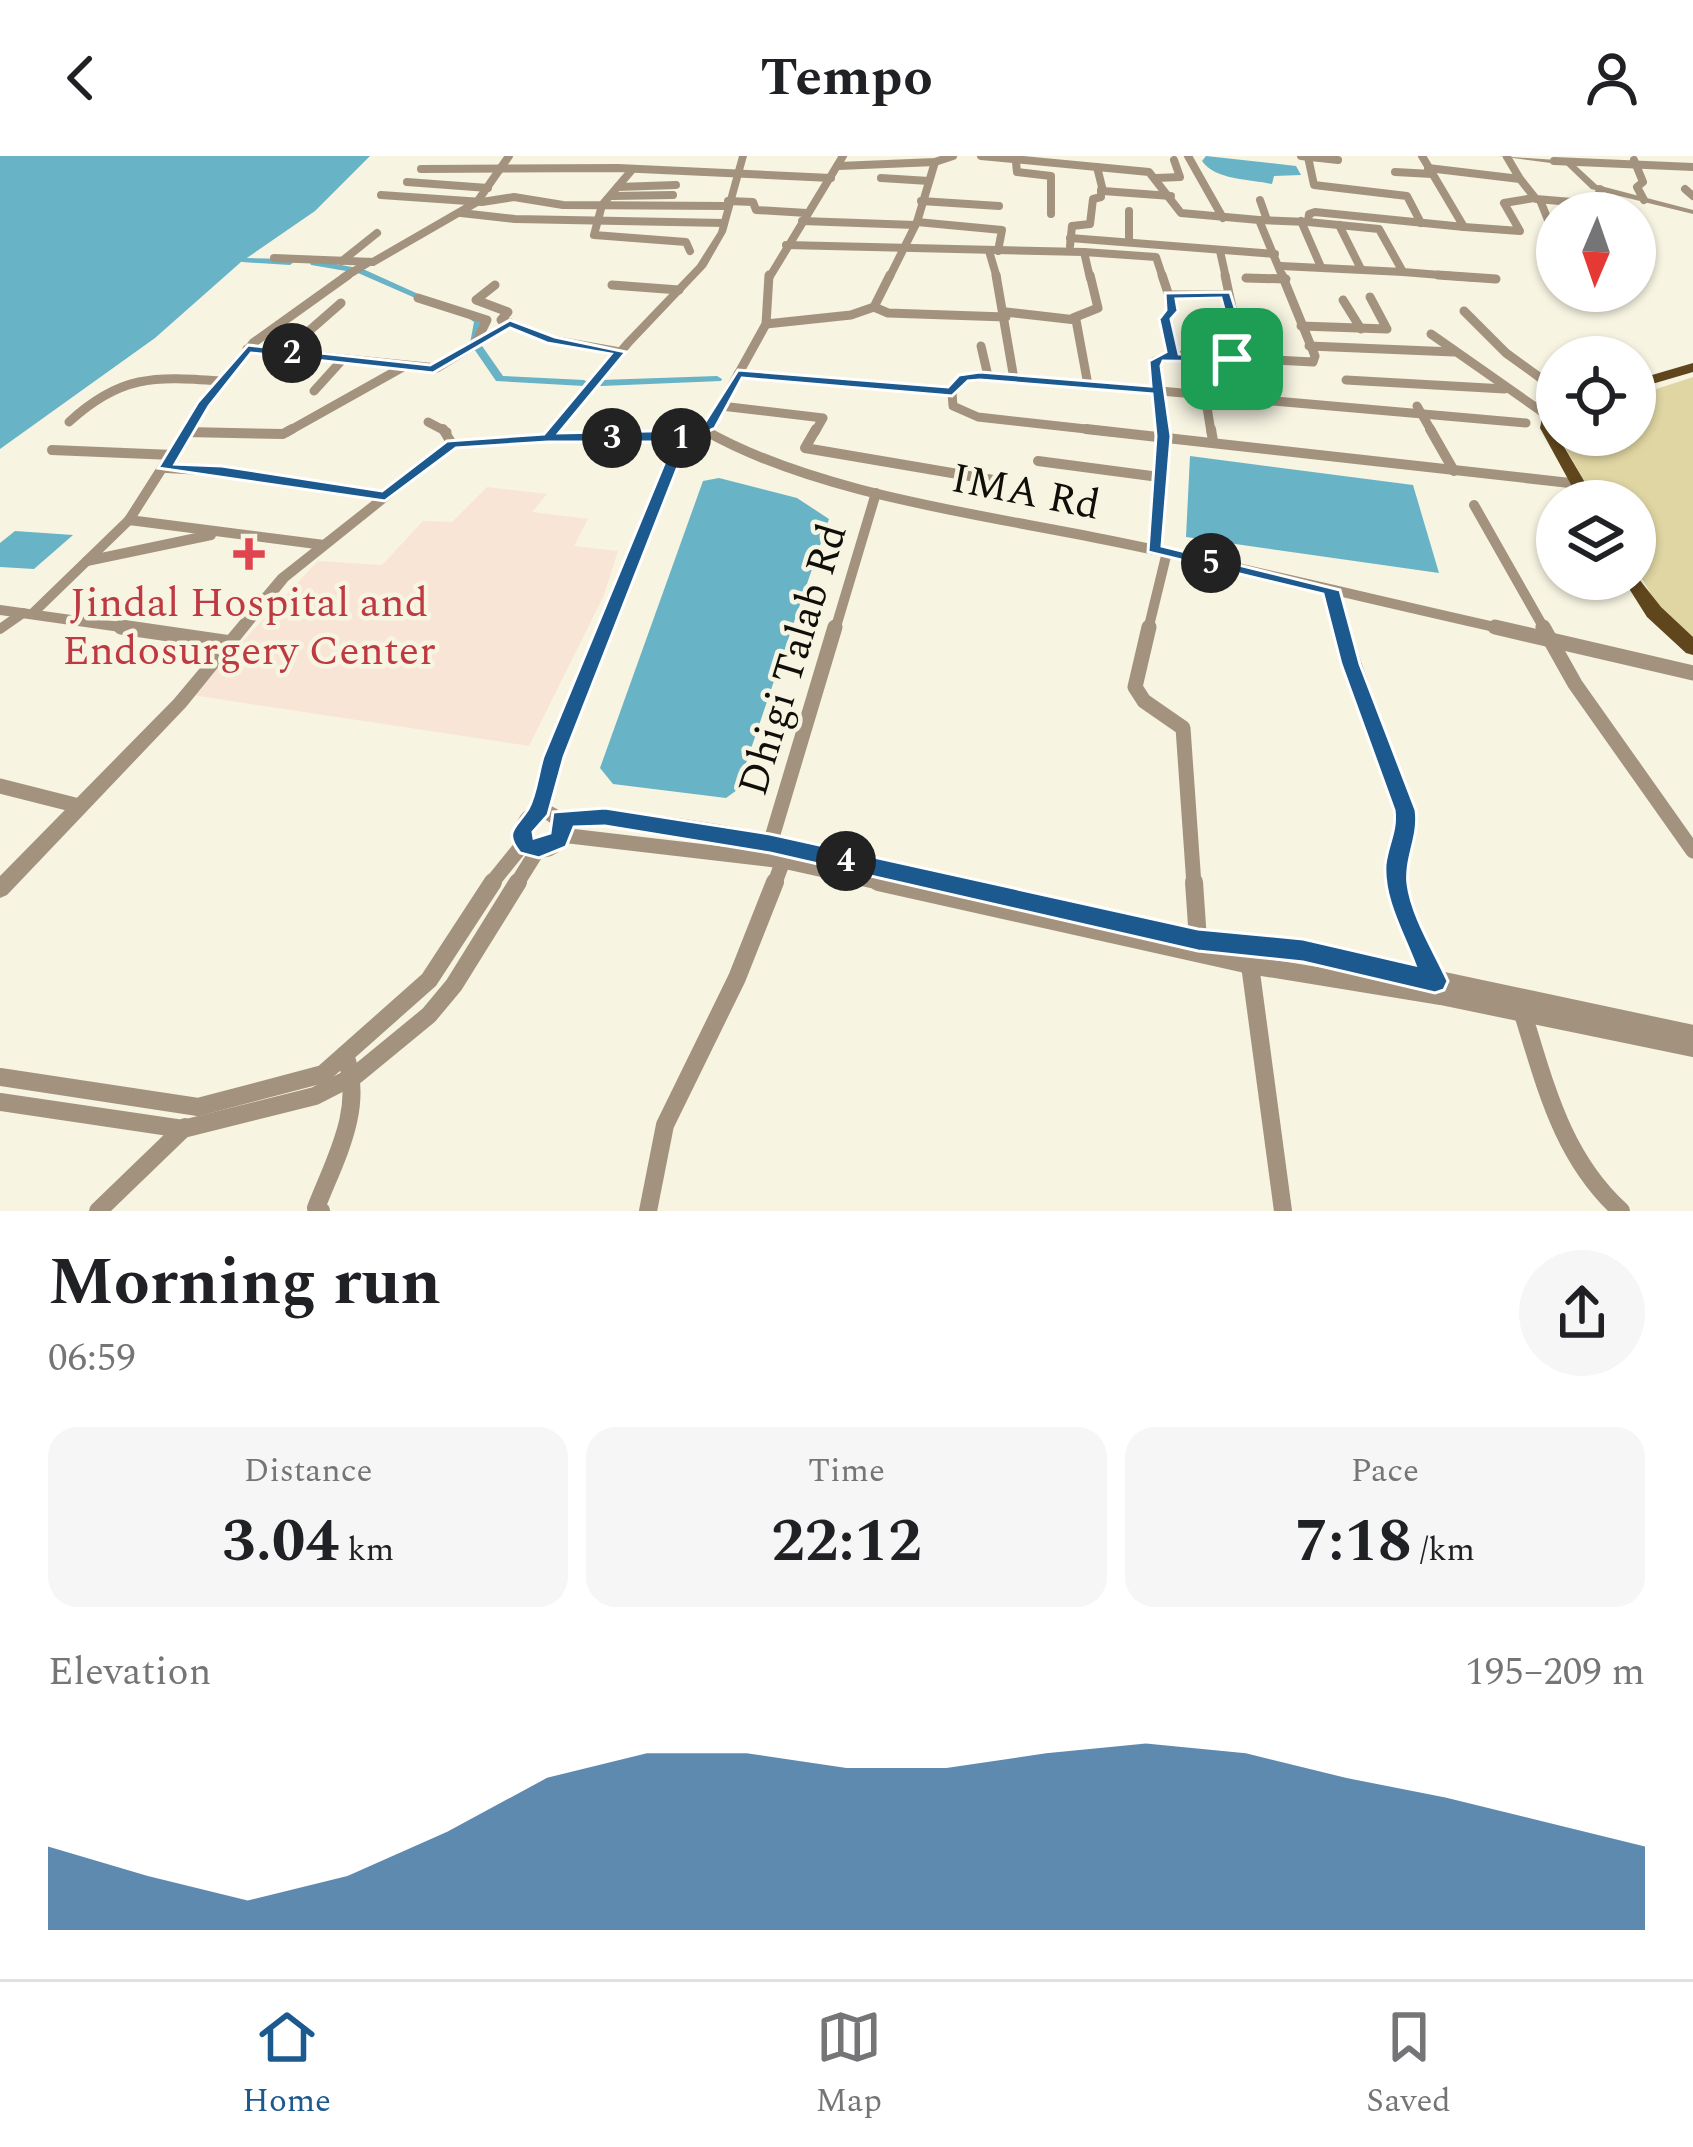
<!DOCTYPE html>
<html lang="en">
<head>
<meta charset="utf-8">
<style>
	:root { --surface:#fff; --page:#f6f6f6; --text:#202124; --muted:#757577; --line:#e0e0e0; --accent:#1c598f }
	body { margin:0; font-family:Spectral,serif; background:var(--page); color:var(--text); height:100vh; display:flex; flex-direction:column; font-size:45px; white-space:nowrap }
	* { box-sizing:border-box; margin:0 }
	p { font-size:39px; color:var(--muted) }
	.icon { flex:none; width:66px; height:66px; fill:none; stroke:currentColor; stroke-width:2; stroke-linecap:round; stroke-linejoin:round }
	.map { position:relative; height:1055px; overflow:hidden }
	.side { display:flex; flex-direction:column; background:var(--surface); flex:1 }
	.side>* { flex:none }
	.needle { width:78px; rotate:182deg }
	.fabs { position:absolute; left:1536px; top:36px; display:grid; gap:24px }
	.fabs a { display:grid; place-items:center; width:120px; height:120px; border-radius:50%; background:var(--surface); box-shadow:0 3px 9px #0004; font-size:60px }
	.pin { position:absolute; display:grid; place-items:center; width:102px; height:102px; color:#fff; margin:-51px; border-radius:24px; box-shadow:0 6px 18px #0006 }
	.km { position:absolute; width:60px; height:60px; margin:-30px; border-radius:50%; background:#222; color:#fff; font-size:33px; line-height:60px; text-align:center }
	.round { display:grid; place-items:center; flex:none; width:126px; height:126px; border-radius:63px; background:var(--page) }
	.headline { display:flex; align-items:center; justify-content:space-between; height:204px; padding:0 48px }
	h1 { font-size:66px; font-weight:700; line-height:90px }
	.figures { display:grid; grid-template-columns:repeat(3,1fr); gap:18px; height:204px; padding:12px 48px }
	.figures div { display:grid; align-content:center; border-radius:30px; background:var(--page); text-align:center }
	.figures b { font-size:60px; font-weight:700 }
	.figures small { font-size:33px; font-weight:400 }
	.figures p { font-size:33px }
	.chart { height:336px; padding:24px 48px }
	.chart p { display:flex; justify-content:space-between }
	.chart svg { width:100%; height:216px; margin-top:12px; fill:var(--accent); opacity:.7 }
	header { display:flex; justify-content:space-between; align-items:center; height:156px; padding:0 48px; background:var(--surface); font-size:54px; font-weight:700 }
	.menu { display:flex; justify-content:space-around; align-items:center; height:168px; border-top:3px solid var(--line); background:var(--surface); font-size:33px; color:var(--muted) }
	.menu a { display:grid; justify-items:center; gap:6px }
	.menu .active { color:var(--accent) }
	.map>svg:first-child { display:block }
</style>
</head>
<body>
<header><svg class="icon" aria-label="back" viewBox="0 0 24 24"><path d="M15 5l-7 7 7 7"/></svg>Tempo<svg class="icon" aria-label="person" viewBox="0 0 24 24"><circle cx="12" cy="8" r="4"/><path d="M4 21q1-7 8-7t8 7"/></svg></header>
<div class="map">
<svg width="1693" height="1055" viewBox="0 0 1693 1055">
	<rect width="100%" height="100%" fill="#f7f4e2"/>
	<path fill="#f9e5d6" d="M487,331l60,7 -15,18 56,7 -14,27 44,5 -14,44 -75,151 -337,-51 126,-134 64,4 41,-44 29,1z"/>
	<path fill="#e0d6a3" d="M1693,221v266l-28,-25 -30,-51v-66h-39l-30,-52 -1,-14h70v-39z"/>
	<g fill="#69b3c6">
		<path d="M0,0h370l-55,55 -74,51 -86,76 -155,111z"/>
		<path d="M1206,0l90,10 5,9 -27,1 -2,8c-23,-5 -57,-4 -70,-23z"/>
		<path d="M1190,300l223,29 26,88 -253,-36z"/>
		<path d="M719,322l78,20 32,21 -92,271 -11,8 -113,-14 -13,-16 103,-287z"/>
		<path d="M15,375l58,4 -39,34 -34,-2v-24z"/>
	</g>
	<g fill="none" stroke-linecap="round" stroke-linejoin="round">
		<g fill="#69b3c6" fill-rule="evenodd">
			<path d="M245,102l45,1 4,3 -4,3 -48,-3 -1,-2z"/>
			<path d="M314,104l49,9 73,33 -7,2 -71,-31 -47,-8 -1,-2z"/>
			<path d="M466,154l18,11 -4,22 23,33 81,4 5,3 -5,3 -88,-5 -26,-38 4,-21 -13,-9z"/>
			<path d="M717,220l5,3 -1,2 -120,5 -5,-3 5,-3z"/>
		</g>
		<g stroke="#a3937e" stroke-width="8">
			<path d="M981,0l168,16 32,41 78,7 24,58"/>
			<path d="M1188,0l35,62"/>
			<path d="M1301,0l37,4"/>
			<path d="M1308,1l6,28 93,11 14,27"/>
			<path d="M1507,1l13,22"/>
			<path d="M1634,4l9,22 -6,5 7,13"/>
			<path d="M1554,5l139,6"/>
			<path d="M1016,6l1,10 34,4v38"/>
			<path d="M839,10l96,-4 18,-6"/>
			<path d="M1097,11l6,24 68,5"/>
			<path d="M1428,12l92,11 16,20 60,5 4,-15"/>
			<path d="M421,13l197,-1 213,10"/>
			<path d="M631,15l-29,34 -8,30 92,7 4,9"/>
			<path d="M1395,16l37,2"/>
			<path d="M881,22l48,3"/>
			<path d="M1157,22l23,-1 -6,-17"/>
			<path d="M407,26l81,6"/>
			<path d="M618,31l58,-2"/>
			<path d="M1685,33l8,7"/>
			<path d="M381,39l101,7 32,-5 49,8 164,1"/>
			<path d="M613,40l60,-1"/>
			<path d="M1260,44l7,20"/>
			<path d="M1540,44l10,25"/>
			<path d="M728,45l25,1 3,8 51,3"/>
			<path d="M921,45l78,5"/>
			<path d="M1129,55v30"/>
			<path d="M461,57l54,6 209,4"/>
			<path d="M1259,64l49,2 1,-8 6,-2 149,15 -42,-71"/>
			<path d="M802,65l113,4"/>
			<path d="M1301,65l20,46"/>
			<path d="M917,66l85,8 -4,21"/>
			<path d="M1339,69l22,44"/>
			<path d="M1464,71l56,4 -16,-28 30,-5"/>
			<path d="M1070,82l205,16"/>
			<path d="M786,89l298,7"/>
			<path d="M1070,90l2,-20 18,-2 3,-25 8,-2v-7"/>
			<path d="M989,95l8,27"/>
			<path d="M1220,95l6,27"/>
			<path d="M274,102l99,4 104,-60 32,-46"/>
			<path d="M342,105l35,-28"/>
			<path d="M1281,110l122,6 -24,-43 -71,-7"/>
			<path d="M1403,116l75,6"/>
			<path d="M343,122l26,-16"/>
			<path d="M769,122l74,-122"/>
			<path d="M889,122l28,-56 18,-60"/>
			<path d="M1090,122l-6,-26 72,5 7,21"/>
		</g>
		<g stroke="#a3937e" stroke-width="9">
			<path d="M996,119l18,104"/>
			<path d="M1162,119l11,33 -8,11 8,36"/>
			<path d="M1225,119l13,61 -12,5 6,18"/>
			<path d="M1438,119l58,4"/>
			<path d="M1246,122l40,1"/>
			<path d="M495,129l-19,15 32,12 -7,8 51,20 68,12"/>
			<path d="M612,129l67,5"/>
			<path d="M1169,139h57"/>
			<path d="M418,142l69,22 -13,26"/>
			<path d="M1343,144l18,29"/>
			<path d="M874,151l14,6 118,4"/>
			<path d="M1464,155l42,42 51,37"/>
			<path d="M1006,156l70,8 12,65"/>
			<path d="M1073,162l25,-10 -8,-33"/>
			<path d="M766,168l85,-9 23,-8 16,-32"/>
			<path d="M1301,170l86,3 -17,-32"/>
			<path d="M1431,178l117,82"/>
			<path d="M981,190l7,30"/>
			<path d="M1309,190l145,6"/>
			<path d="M247,193l190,19 73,-45"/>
			<path d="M285,196l56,-49"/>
			<path d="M738,218l214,18 1,14 25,11 135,15"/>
			<path d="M1346,224l159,9"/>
			<path d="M314,235l29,-32"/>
			<path d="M952,236l12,-14 24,-2 538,47"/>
			<path d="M1205,239l6,37"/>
			<path d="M721,250l102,12 -8,14"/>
			<path d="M1417,250l15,26"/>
			<path d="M69,266c51,-47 85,-46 151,-41"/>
			<path d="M428,266l19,10"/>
			<path d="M185,276l68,-89 95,-68"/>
			<path d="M287,276l116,-65"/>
			<path d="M695,276l15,-7 56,-101 3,-49"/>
			<path d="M1163,276l-8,-71 18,-6 140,7 2,-6 -33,-81"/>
		</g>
		<g stroke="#a3937e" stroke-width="10">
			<path d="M443,273l9,15"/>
			<path d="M816,273l-11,19 194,33"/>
			<path d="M1086,273l493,55"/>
			<path d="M1211,273l2,12"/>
			<path d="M1430,273l24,42"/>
			<path d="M704,274c112,64 276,84 403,110 134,27 267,60 401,90"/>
			<path d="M186,276l97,2 9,-5"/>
			<path d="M548,282h134l19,-9"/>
			<path d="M52,294l121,5"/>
			<path d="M1038,305l121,16"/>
			<path d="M166,312l56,3 163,25"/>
			<path d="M1474,349l71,125"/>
			<path d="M129,364l58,-91"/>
			<path d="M1154,393l8,-120"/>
			<path d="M87,405l124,-26"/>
			<path d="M1331,434l11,40"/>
			<path d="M0,454l142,20"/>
			<path d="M32,458l97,-94 195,25"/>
			<path d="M0,473l23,-16"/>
			<path d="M604,474l78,-192"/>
			<path d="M835,474l41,-137"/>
			<path d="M1148,474l19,-78"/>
		</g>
		<g stroke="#a3937e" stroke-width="15">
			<path d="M121,471l110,16"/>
			<path d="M1149,471l-14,60 9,14 39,27 11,157"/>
			<path d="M1341,471l64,183 -9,75"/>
			<path d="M1495,471l198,46"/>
			<path d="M1543,471l32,57 118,167"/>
			<path d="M0,630l79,20"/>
			<circle cx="542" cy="675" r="19"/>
			<path d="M537,659l16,-58 52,-130"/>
			<path d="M561,663c123,-6 271,39 392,66"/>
			<path d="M561,679l222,26 108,24"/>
			<path d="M770,688l65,-217"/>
			<path d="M490,729l34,-42"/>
			<path d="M516,729l23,-37"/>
			<path d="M774,729l9,-24"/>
		</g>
		<g stroke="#a3937e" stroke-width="18">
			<path d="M878,726l372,83 191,31 252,52"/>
			<path d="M940,726l258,58 105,11 390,83"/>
			<path d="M1194,726l4,58"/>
			<path d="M1396,726l8,33 31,66"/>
			<path d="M1250,809l33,246"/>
			<path d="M1523,858c23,73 39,143 98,197"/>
			<path d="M0,921l198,30 125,-33 106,-94 64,-98"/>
			<path d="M0,946l183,27 132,-33 41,-21 73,-60 25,-30 64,-103"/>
			<path d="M98,1055l87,-84"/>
			<path d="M321,1055l-5,-3c19,-49 49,-100 29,-153"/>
			<path d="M648,1055l17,-86 72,-147 38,-96"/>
		</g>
		<g fill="#a3937e" fill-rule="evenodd">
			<path d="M739,0h8l-21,76 -20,35 -74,78 -80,96 -97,6 -167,134 -102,126 -179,188 -7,3v-22l174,-177 104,-124 170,-134 96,-6 80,-94 73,-76 21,-33z"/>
			<path d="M1498,0l73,5 26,24 96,25v4l-102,-25 -25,-24z"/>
		</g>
		<g fill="#60461d" fill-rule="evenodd">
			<path d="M1693,207v9l-58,17v-9z"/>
			<path d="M1557,252v27l39,66h-16l-40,-73 3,-15z"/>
			<path d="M1635,418l26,33 32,30v18l-7,-2 -39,-36 -24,-38h12z"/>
		</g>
	</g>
	<path fill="#1c598f" stroke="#fff" stroke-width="3" fill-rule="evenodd" d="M1230,136l14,44 -12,7 4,19 -73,-1 -2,5 10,70 -9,110 178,44 20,74 56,146c4,26 -11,48 -8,74 4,32 27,68 40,97l-4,9 -9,3 -132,-31 -105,-11 -428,-98 -165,-27 -31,1 -8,20 -27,11 -19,-5c-18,-22 -3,-26 8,-44 8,-14 10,-36 15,-52l130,-315h-125l-92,6 -71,53 -227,-33 40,-66 50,-57 182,20 80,-45 45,17 71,15 -67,81 135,-3 11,-8 33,-52 210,17 11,-12 21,-3 171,14 -2,-25 17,-9 -7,-33 7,-9 -1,-17zM1221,142l10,37 -12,6 5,14 -45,-1 -8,-35 7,-8 -2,-12zM510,172l37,15 64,11 -67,80 -97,7 -65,50 -160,-25 -47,-2 34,-58 42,-53 182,20zM742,222l210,18 16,-15 12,-1 172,14 4,42 -8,116 175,42 18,70 53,146c3,21 -7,35 -9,55 -2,34 18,68 30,100l-112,-26 -105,-10 -428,-95 -165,-26 -52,4 -3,21 -16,5 -1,-6 15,-17 16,-58 124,-316 27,-13z"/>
	<path fill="#e0444e" stroke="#f7f4e2" stroke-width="4.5" d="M243 380h12v12h12v12h-12v12h-12v-12h-12v-12h12z"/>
	<g text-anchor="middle" stroke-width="9" stroke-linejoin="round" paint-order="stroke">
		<g font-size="42" fill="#0f0e08" stroke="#f7f4e2">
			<text transform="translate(1026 334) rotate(11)" y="15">IMA Rd</text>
			<text transform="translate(791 503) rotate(-73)" y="15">Dhigi Talab Rd</text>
		</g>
		<g font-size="42" fill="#be3a42" stroke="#f7f4e2">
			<text x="249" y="460">Jindal Hospital and<tspan x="249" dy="48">Endosurgery Center</tspan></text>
		</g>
	</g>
</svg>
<div class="fabs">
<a><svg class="needle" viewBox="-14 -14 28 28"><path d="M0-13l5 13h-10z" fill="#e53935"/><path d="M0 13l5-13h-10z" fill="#757577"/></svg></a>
<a><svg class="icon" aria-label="locate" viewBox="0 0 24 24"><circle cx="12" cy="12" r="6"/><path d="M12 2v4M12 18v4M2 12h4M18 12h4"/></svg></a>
<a><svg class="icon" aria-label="layers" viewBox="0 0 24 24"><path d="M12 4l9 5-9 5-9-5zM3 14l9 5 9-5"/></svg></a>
</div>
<div class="pin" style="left:1232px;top:203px;background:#1e9e55"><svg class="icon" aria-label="arrive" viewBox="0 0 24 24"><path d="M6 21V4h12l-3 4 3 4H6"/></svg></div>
<b class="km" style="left:681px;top:282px">1</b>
<b class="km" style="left:292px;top:197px">2</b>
<b class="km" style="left:612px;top:282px">3</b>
<b class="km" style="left:846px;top:705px">4</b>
<b class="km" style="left:1211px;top:407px">5</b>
</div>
<section class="side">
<div class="headline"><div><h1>Morning run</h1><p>06:59</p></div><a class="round"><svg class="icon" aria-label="share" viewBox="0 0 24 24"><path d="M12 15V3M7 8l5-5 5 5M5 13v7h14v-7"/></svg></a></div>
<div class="figures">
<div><p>Distance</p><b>3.04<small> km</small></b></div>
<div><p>Time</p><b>22:12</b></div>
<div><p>Pace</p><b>7:18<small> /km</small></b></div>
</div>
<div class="chart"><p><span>Elevation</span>195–209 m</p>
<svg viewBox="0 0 160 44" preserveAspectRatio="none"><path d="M0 44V27L10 33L20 38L30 33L40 24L50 13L60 8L70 8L80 11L90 11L100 8L110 6L120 8L130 13L140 17L150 22L160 27V44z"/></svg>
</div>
</section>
<nav class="menu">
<a class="active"><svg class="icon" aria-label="home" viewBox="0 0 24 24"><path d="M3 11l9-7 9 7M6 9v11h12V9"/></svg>Home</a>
<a><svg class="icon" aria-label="map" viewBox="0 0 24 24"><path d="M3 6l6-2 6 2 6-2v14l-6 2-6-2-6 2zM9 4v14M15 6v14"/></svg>Map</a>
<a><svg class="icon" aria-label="saved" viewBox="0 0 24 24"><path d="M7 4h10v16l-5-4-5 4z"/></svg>Saved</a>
</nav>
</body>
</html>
